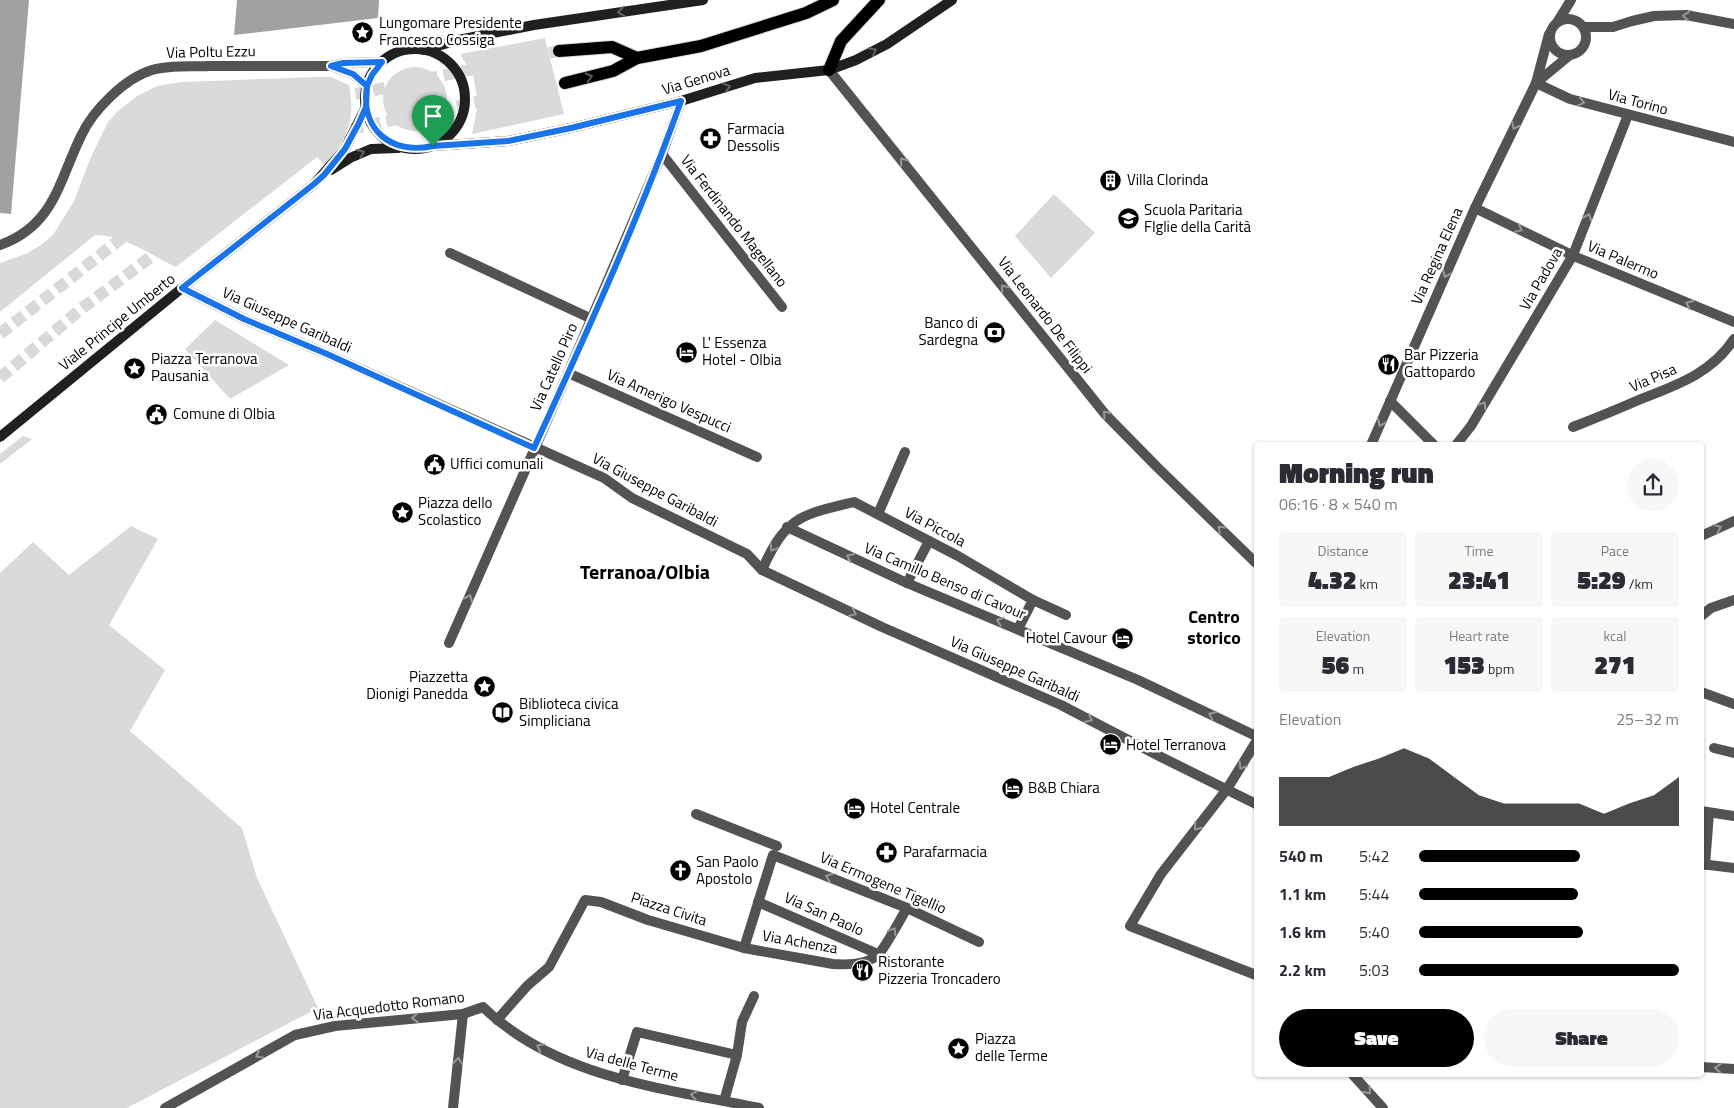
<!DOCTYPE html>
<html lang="en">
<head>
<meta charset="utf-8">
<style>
	:root { --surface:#fff; --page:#f7f7f7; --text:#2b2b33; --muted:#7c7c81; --accent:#000 }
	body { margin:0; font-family:"Titillium Web",sans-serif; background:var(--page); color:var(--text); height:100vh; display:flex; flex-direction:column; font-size:19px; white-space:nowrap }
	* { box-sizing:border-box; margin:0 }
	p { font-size:16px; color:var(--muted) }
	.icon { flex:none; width:28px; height:28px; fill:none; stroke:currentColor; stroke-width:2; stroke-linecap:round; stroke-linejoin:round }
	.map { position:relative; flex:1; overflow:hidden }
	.details { position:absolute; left:1254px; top:442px; width:450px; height:635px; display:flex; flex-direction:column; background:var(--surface); border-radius:5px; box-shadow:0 1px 4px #0004 }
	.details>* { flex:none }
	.pin { position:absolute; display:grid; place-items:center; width:42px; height:42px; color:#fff; margin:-51px -21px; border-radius:50% 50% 50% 0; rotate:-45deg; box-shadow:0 0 5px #0007 }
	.pin .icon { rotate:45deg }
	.round { display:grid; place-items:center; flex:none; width:52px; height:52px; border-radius:26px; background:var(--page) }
	.summary { display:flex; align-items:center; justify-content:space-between; height:85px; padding:0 25px }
	h1 { font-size:28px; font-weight:800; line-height:38px }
	.metrics { display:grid; grid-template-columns:repeat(3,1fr); gap:8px; height:85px; padding:5px 25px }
	.metrics div { display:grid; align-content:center; border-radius:5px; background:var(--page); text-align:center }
	.metrics b { font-size:25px; font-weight:800 }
	.metrics small { font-size:14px; font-weight:400 }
	.metrics p { font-size:14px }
	.chart { height:140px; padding:10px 25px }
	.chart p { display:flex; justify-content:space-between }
	.chart svg { width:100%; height:90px; margin-top:5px; fill:var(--accent); opacity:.7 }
	.primary-button { display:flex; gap:10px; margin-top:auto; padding:10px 25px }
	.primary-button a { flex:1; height:58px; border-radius:30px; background:var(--accent); color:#fff; font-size:20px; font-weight:800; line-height:58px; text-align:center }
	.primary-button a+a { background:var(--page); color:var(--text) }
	ul { padding:0 25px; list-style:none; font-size:16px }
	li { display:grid; grid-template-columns:80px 60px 1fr; align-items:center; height:38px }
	li i { height:12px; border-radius:6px; background:var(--accent) }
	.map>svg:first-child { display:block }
</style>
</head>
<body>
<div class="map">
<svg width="1734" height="1108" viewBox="0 0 1734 1108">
	<rect width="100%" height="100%" fill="#fff"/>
	<g fill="#dadada">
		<path d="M545,38l19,76 -92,20 6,-31 -5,-28 -13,-21z"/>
		<circle cx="415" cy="99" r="32"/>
		<path d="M317,77h14l18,8c7,36 -2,52 -23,81l-9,-9 -141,110c-26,-12 -52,-32 -81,-32l-95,77v-49l28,-10 13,-8 12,-10 21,-34 17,-44 17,-35 11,-12 18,-14 20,-10 25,-4z"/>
		<path d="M1054,194l41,39 -44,45 -36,-42z"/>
		<path d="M215,320l74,45 -59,34 -45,-50z"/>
		<path d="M23,436l9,3 -32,25v-10z"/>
		<path d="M131,526l27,13 -49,86 56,45 -35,61 112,97 15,50 61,130 -191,100h-127v-535l33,-31 36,33z"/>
	</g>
	<g fill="#a1a1a1">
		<path d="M0,0h29l-18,214 -11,-1z"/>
		<path d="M237,0h142l-1,18 -144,17z"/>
	</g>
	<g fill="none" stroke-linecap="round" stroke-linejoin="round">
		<g stroke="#d9d9d9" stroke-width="12" stroke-dasharray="12 6" stroke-linecap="butt">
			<path d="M0,334l228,-180 51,-30 63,-27 217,-46"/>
			<path d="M0,378l81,-69 165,-123 46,-29 59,-28 214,-46"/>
		</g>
		<defs>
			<g id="primary">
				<path d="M559,51l53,-4 25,11"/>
				<path d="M829,70l12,-29 38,-41"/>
				<path d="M565,83l48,-12 24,-13 64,-12 105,-33 27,-13"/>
			</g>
		</defs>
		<use href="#primary" stroke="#dbdbdb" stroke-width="14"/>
		<g stroke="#535353" stroke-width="10">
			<circle cx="1568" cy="37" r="18"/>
			<path d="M1558,21l13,-21"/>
			<path d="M1583,27h30l19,-6 22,-5 32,-1 48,9"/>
			<path d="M331,66l22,8 14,12"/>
			<path d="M829,70l276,344 52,53 99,96"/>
			<path d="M1536,83l34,16 164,43"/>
			<path d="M1536,83l34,-28"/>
			<path d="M662,154l120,153"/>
			<path d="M1475,208l101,49 158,65"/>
			<path d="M0,245c54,-19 59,-64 81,-109 12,-26 44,-58 71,-66 18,-5 38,-3 57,-4 41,0 81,0 122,0l12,-3 39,-1"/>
			<path d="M450,253l142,66"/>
			<path d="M182,288l62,31 83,35 277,124 28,20 115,56 15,16 120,57 179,78 100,52 95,47"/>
			<path d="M568,373l189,84"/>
			<path d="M1390,401l44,44"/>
			<path d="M1573,427c23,-9 45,-18 68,-28 36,-14 71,-26 93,-60"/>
			<path d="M1371,445l104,-237 61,-125 13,-49"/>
			<path d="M1456,445l15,-19 102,-171 55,-140"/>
			<path d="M878,514l27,-62"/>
			<path d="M787,527l120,56 231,97 118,56"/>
			<path d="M1701,536l33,-15"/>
			<path d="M762,570c24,-54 39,-55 92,-68l104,54 75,44 33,15"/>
			<path d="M907,583l22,-42"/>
			<path d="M1701,616l10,-8 23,-8"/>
			<path d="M1018,629l15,-29"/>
			<path d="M449,643l119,-270 94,-219 19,-53"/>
			<path d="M1701,692l33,12"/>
			<path d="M1256,742l-29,47 -66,85 -31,52 126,49"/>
			<path d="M1714,748l20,5"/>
			<path d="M1701,811l33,5"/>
			<path d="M696,814l81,32"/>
			<path d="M1701,864l33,4"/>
			<path d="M1705,865l4,-52"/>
			<path d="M758,902l120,52"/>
			<path d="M744,948l29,-93 134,53 72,34"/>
			<path d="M497,1020l30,-34 22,-19 36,-67 16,2 47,18 96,28 89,16c14,1 33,1 45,-9 7,-7 23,-37 29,-47"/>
			<path d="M1701,1067l33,2"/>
			<path d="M1353,1075l30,33"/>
			<path d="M622,1080l15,-48 100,23"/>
			<path d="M724,1101l13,-46 5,-33 12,-26"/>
			<path d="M165,1108l130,-73 40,-9 128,-12 20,-7c73,71 181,81 276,101"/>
			<path d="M453,1108l10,-94"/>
		</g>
		<g stroke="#202020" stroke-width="10">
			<circle cx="415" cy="99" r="50"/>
			<path d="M424,50l34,-10 76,-15 169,-25"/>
			<path d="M433,146l75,-5 63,-13 110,-27 74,-23 74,-8 27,-10 31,-16 65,-44"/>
			<path d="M331,170l19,-12 21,-9 27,-1"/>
			<path d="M0,437l182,-149 132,-104 31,-35 21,-42"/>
		</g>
		<use href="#primary" stroke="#000" stroke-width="12"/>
	</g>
	<defs><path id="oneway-chevron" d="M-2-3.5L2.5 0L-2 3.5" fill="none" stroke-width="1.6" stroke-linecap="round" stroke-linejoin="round" transform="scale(1.25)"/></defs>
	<g stroke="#636363">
		<use href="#oneway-chevron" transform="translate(621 12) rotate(172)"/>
		<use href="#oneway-chevron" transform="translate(873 51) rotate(-28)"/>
		<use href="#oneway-chevron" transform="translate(727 87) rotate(-17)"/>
		<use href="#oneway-chevron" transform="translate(361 153) rotate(-23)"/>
	</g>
	<g stroke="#989898">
		<use href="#oneway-chevron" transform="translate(1686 16) rotate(-176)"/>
		<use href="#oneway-chevron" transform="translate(1581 102) rotate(15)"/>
		<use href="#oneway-chevron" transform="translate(1515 126) rotate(116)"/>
		<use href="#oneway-chevron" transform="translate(903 161) rotate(-129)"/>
		<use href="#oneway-chevron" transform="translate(1588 217) rotate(-69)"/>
		<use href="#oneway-chevron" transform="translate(1519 229) rotate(26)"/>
		<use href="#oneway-chevron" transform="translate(1446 274) rotate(114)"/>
		<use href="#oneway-chevron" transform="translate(1004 288) rotate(-129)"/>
		<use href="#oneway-chevron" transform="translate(1689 304) rotate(-157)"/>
		<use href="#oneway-chevron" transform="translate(1483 405) rotate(-59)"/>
		<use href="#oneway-chevron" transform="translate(1106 414) rotate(-132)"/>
		<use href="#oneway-chevron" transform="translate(1381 423) rotate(113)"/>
		<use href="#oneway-chevron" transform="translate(1718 528) rotate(-25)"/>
		<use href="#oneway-chevron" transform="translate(1221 529) rotate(-136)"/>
		<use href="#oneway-chevron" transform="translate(773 548) rotate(122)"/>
		<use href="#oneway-chevron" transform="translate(850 557) rotate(-155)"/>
		<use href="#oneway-chevron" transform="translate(469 598) rotate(-66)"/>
		<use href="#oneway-chevron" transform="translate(853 613) rotate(26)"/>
		<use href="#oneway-chevron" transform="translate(1000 621) rotate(-158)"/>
		<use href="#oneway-chevron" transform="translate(1212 715) rotate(-154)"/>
		<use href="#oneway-chevron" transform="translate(1089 719) rotate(28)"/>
		<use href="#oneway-chevron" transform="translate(1242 766) rotate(122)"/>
		<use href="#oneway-chevron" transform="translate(1197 827) rotate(128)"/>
		<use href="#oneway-chevron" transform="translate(829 877) rotate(-158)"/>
		<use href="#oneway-chevron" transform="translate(893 931) rotate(-58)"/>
		<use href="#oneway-chevron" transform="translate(415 1018) rotate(175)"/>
		<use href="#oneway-chevron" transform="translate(540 1047) rotate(-154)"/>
		<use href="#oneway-chevron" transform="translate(259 1055) rotate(151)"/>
		<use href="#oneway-chevron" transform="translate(458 1061) rotate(-84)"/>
		<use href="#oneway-chevron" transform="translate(1718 1068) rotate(-175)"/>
		<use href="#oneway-chevron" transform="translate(1368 1091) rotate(48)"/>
		<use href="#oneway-chevron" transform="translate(694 1095) rotate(-169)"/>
	</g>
	<use stroke="#595959" href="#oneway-chevron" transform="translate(589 77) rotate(-14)"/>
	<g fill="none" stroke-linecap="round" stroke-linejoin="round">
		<defs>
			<path id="route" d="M433,146c-42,9 -73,-16 -66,-60l-14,-12 -22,-8 12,-3 39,-1 -10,13 -5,11 -1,21 -7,16 -14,26 -21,26 -10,9 -132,104 62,31 83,35 207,94c52,-114 105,-229 147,-347l-110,27 -63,13 -75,5"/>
		</defs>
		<use href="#route" stroke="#fff" stroke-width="10"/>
		<use href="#route" stroke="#1a73e8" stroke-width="6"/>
	</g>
	<defs>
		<symbol id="sight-disc" viewBox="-11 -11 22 22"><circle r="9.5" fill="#000" stroke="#fff"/><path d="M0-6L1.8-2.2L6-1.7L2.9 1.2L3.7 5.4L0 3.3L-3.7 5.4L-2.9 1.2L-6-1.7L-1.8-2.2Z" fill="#fff"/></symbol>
		<symbol id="pharmacy-disc" viewBox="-11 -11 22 22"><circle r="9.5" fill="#000" stroke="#fff"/><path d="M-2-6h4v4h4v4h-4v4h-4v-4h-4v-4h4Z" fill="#fff"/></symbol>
		<symbol id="building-disc" viewBox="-11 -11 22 22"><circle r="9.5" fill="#000" stroke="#fff"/><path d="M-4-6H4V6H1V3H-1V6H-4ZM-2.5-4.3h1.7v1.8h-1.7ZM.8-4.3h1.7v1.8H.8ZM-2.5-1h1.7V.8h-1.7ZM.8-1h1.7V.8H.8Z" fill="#fff"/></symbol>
		<symbol id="school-disc" viewBox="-11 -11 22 22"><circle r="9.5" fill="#000" stroke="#fff"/><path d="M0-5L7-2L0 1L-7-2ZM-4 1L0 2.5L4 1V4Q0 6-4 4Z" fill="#fff"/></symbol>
		<symbol id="bank-disc" viewBox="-11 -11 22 22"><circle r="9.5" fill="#000" stroke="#fff"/><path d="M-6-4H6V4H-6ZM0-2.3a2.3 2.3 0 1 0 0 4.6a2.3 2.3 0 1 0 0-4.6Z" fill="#fff"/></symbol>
		<symbol id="hotel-disc" viewBox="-11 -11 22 22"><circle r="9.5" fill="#000" stroke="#fff"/><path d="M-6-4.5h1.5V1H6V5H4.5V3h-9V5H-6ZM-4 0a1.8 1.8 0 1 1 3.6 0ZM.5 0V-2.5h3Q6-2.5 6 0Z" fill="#fff"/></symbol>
		<symbol id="restaurant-disc" viewBox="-11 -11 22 22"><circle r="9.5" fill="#000" stroke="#fff"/><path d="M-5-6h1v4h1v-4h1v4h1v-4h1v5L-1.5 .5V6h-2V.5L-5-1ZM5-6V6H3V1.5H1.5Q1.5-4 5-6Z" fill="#fff"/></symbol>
		<symbol id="civic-disc" viewBox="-11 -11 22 22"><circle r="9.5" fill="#000" stroke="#fff"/><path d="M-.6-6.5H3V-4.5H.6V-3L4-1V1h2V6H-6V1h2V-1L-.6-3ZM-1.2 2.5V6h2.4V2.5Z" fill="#fff"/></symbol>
		<symbol id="library-disc" viewBox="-11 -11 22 22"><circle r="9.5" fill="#000" stroke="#fff"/><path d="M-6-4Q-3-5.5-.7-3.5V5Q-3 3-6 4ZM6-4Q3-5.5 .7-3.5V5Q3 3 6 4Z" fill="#fff"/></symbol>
		<symbol id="church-disc" viewBox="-11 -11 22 22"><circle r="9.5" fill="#000" stroke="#fff"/><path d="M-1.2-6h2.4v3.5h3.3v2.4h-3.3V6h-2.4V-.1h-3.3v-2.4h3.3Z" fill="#fff"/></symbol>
	</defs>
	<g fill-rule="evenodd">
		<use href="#sight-disc" x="350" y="20" width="25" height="25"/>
		<use href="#pharmacy-disc" x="698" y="126" width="25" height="25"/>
		<use href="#building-disc" x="1098" y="168" width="25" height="25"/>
		<use href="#school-disc" x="1116" y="206" width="25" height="25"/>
		<use href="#bank-disc" x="982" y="320" width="25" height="25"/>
		<use href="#hotel-disc" x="674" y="340" width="25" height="25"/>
		<use href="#restaurant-disc" x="1376" y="352" width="25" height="25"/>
		<use href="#sight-disc" x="122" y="356" width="25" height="25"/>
		<use href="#civic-disc" x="144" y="402" width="25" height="25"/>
		<use href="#civic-disc" x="422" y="452" width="25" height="25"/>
		<use href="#sight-disc" x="390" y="500" width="25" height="25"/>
		<use href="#hotel-disc" x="1110" y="626" width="25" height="25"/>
		<use href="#sight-disc" x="472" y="674" width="25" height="25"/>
		<use href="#library-disc" x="490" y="700" width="25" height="25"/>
		<use href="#hotel-disc" x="1098" y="732" width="25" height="25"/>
		<use href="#hotel-disc" x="1000" y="776" width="25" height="25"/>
		<use href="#hotel-disc" x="842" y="796" width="25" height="25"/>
		<use href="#pharmacy-disc" x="874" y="840" width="25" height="25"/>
		<use href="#church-disc" x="668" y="858" width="25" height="25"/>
		<use href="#restaurant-disc" x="850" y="958" width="25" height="25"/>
		<use href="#sight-disc" x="946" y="1036" width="25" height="25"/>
	</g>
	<g text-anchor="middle" stroke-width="5" stroke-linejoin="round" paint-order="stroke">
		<g font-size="15" fill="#000" stroke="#fff" text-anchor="start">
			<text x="379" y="28">Lungomare Presidente<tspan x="379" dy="17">Francesco Cossiga</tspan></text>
			<text x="727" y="134">Farmacia<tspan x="727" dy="17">Dessolis</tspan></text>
			<text x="1127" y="185">Villa Clorinda</text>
			<text x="1144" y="215">Scuola Paritaria<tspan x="1144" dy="17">FIglie della Carità</tspan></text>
			<text x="978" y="328" text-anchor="end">Banco di<tspan x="978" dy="17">Sardegna</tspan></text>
			<text x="702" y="348">L' Essenza<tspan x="702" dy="17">Hotel - Olbia</tspan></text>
			<text x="1404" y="360">Bar Pizzeria<tspan x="1404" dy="17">Gattopardo</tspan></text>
			<text x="151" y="364">Piazza Terranova<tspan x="151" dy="17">Pausania</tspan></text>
			<text x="173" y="419">Comune di Olbia</text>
			<text x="450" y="469">Uffici comunali</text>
			<text x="418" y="508">Piazza dello<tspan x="418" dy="17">Scolastico</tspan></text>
			<text x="1107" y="643" text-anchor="end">Hotel Cavour</text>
			<text x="468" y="682" text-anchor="end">Piazzetta<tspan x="468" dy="17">Dionigi Panedda</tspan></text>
			<text x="519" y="709">Biblioteca civica<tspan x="519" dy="17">Simpliciana</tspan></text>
			<text x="1126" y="750">Hotel Terranova</text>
			<text x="1028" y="793">B&amp;B Chiara</text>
			<text x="870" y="813">Hotel Centrale</text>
			<text x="903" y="857">Parafarmacia</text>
			<text x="696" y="867">San Paolo<tspan x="696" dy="17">Apostolo</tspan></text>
			<text x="878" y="967">Ristorante<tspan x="878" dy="17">Pizzeria Troncadero</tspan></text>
			<text x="975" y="1044">Piazza<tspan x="975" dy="17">delle Terme</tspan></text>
		</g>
		<g font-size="15" fill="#000" stroke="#fff">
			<text transform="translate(211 52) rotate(-1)" y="5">Via Poltu Ezzu</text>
			<text transform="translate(696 80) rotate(-17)" y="5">Via Genova</text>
			<text transform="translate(1638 102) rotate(15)" y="5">Via Torino</text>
			<text transform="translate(734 221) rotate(52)" y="5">Via Ferdinando Magellano</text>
			<text transform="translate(1437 256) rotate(-66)" y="5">Via Regina Elena</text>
			<text transform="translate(1623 260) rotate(23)" y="5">Via Palermo</text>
			<text transform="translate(1541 279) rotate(-60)" y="5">Via Padova</text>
			<text transform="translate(1045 315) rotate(52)" y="5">Via Leonardo De Filippi</text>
			<text transform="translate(287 320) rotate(24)" y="5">Via Giuseppe Garibaldi</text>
			<text transform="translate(117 322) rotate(-39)" y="5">Viale Principe Umberto</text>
			<text transform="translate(554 367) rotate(-66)" y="5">Via Catello Piro</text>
			<text transform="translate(1653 378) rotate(-23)" y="5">Via Pisa</text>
			<text transform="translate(669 401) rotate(24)" y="5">Via Amerigo Vespucci</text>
			<text transform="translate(655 490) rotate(28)" y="5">Via Giuseppe Garibaldi</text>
			<text transform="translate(935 527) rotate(28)" y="5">Via Piccola</text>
			<text transform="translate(945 581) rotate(23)" y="5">Via Camillo Benso di Cavour</text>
			<text transform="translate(1015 669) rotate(24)" y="5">Via Giuseppe Garibaldi</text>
			<text transform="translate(883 883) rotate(23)" y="5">Via Ermogene Tigellio</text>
			<text transform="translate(669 909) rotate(18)" y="5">Piazza Civita</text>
			<text transform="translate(824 914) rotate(24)" y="5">Via San Paolo</text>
			<text transform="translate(800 942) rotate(10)" y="5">Via Achenza</text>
			<text transform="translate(389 1006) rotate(-7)" y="5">Via Acquedotto Romano</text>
			<text transform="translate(632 1064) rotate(15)" y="5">Via delle Terme</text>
		</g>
		<g font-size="18" font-weight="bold" fill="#000" stroke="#fff">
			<text x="1214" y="623">Centro<tspan x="1214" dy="21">storico</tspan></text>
		</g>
		<g font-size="20" font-weight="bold" fill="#000" stroke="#fff">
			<text x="645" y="579">Terranoa/Olbia</text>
		</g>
	</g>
</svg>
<div class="pin" style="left:433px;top:146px;background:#1e9e55"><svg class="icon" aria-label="arrive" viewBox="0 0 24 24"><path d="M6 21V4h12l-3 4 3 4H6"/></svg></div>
<section class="details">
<div class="summary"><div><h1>Morning run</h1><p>06:16 · 8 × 540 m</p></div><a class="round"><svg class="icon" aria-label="share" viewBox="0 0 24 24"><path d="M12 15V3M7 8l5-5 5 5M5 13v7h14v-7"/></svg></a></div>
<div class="metrics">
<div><p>Distance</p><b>4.32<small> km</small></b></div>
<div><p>Time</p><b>23:41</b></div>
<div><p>Pace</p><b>5:29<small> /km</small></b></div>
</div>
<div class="metrics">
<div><p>Elevation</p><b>56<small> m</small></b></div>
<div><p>Heart rate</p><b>153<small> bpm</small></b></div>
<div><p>kcal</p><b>271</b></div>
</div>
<div class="chart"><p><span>Elevation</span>25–32 m</p>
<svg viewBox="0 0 160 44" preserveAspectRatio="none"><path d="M0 44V20L10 20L20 20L30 15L40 11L50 6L60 11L70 20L80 29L90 33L100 33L110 33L120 33L130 38L140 33L150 29L160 20V44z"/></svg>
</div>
<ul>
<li><b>540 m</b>5:42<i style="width:62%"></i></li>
<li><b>1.1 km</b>5:44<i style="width:61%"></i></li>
<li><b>1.6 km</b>5:40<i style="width:63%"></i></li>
<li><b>2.2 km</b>5:03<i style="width:100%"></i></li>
</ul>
<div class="primary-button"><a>Save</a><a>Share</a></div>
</section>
</div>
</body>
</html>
